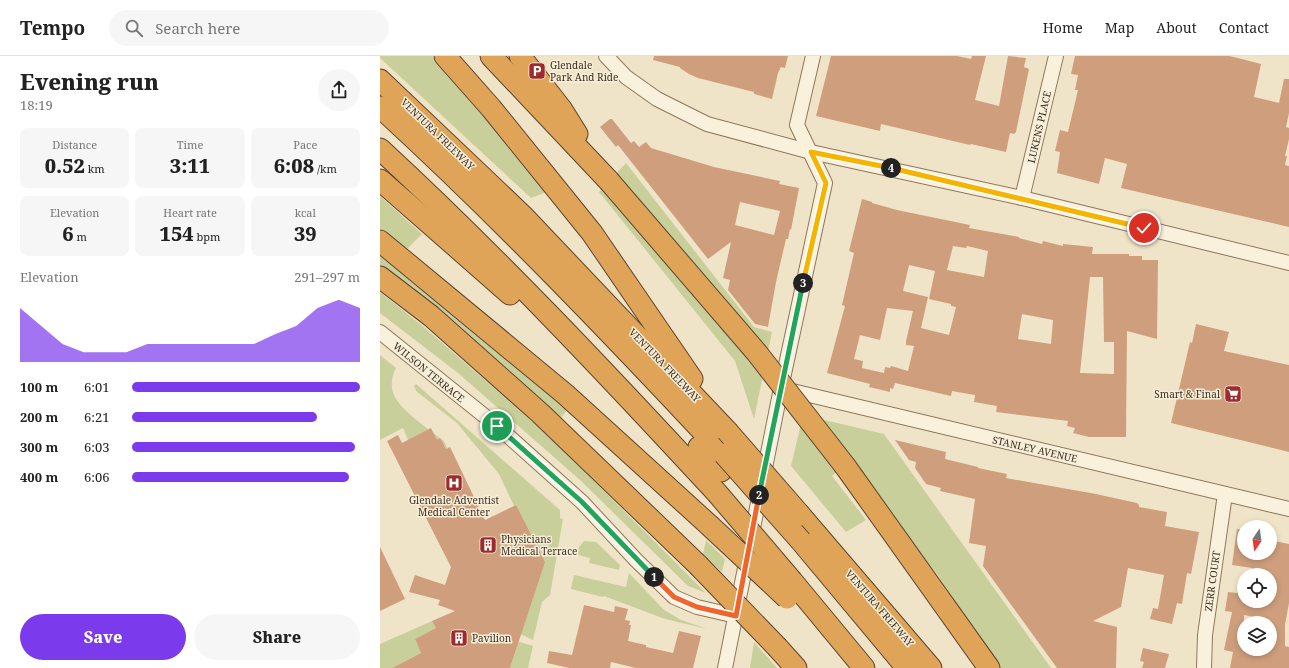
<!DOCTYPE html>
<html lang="en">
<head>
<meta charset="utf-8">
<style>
	:root { --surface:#fff; --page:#f6f6f6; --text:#222; --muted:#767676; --line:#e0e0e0; --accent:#7c3aed }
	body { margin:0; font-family:"Noto Serif",serif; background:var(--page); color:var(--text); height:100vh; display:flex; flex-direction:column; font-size:15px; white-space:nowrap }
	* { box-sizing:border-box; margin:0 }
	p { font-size:13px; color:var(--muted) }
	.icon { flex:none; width:22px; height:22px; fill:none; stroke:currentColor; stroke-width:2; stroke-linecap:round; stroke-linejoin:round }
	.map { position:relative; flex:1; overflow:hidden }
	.sheet { display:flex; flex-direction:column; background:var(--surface); width:380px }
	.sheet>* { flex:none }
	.needle { width:26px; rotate:193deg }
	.tools { position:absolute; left:857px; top:464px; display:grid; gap:8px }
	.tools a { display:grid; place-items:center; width:40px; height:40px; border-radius:50%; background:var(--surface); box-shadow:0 2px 6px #0003; font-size:20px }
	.pin { position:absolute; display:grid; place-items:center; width:34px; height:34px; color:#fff; margin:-17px; border:2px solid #fff; border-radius:50%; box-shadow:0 1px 4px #0007 }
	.km { position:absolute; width:20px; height:20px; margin:-10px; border-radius:50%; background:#222; color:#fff; font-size:11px; line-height:20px; text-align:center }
	.round { display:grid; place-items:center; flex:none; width:42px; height:42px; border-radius:21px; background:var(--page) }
	.headline { display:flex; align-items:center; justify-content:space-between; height:68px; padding:0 20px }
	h1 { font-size:22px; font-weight:800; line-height:30px }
	.figures { display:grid; grid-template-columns:repeat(3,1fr); gap:6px; height:68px; padding:4px 20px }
	.figures div { display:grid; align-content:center; border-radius:8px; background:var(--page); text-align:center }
	.figures b { font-size:20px; font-weight:800 }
	.figures small { font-size:11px; font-weight:400 }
	.figures p { font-size:11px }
	.chart { height:112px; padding:8px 20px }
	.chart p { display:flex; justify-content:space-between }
	.chart svg { width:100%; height:72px; margin-top:4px; fill:var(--accent); opacity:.7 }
	.button { display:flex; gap:8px; margin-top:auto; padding:8px 20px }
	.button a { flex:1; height:46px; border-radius:24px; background:var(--accent); color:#fff; font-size:16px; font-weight:800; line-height:46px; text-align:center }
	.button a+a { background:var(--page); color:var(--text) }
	ul { padding:0 20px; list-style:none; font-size:13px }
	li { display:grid; grid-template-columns:64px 48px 1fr; align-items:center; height:30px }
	li i { height:10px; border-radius:5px; background:var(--accent) }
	header { display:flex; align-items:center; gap:24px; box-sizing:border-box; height:56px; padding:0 20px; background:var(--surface); border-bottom:1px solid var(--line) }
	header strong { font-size:19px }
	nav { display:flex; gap:22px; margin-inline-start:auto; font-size:14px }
	.search { width:280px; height:36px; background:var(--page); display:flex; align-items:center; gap:10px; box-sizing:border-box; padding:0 14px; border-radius:22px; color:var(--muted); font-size:15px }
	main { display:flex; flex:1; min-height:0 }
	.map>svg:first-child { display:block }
</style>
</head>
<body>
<header>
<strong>Tempo</strong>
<div class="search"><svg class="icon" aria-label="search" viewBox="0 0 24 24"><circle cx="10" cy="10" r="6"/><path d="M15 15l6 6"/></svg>Search here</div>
<nav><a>Home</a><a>Map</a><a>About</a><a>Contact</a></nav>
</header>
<main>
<section class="sheet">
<div class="headline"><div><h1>Evening run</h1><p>18:19</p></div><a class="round"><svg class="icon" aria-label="share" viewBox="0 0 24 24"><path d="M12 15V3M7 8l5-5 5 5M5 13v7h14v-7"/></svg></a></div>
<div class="figures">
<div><p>Distance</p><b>0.52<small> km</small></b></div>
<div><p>Time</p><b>3:11</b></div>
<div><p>Pace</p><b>6:08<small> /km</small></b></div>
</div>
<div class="figures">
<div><p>Elevation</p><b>6<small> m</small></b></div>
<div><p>Heart rate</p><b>154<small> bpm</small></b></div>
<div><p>kcal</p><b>39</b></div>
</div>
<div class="chart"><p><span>Elevation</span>291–297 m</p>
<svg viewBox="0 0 160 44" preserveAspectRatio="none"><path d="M0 44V11L10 22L20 33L30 38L40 38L50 38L60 33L70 33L80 33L90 33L100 33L110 33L120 27L130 22L140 11L150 6L160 11V44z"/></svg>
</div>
<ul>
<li><b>100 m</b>6:01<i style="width:100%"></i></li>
<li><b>200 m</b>6:21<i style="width:81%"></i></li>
<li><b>300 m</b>6:03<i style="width:98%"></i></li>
<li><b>400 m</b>6:06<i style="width:95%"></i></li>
</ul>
<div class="button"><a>Save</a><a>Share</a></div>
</section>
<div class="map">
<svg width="909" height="612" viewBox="0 0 909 612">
	<rect width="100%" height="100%" fill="#f0e4c8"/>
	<g fill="#c9cf9b">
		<path d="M0,0h52l23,25 92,111 -16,6 -151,-140z"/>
		<path d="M246,107l128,164 18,5 -18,87 -19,-58 -136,-169z"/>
		<path d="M0,140l42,38 -17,17 -25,-22z"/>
		<path d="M0,198l116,93 71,63 -6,8 -181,-149z"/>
		<path d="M0,236l45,36 125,109 156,156 -18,-7 -108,-106 -122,-107 -78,-60z"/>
		<path d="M0,299l16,13c-4,7 -6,18 -2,27 7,16 35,34 50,46l3,7 -1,1 -12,-8 -26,-1 -5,-12 -23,12z"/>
		<path d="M36,328l144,126v8l3,1 -13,76 -8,7 -9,38 -13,-6 -6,-128 -15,-32 -42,-51 -41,-32 -2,-5z"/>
		<path d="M423,359l81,19 167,234h-51l-63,-94 -88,-112 -17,14 34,44 -20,12 -55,-66z"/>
		<path d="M326,484l19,19 -3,13 -19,-18z"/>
		<path d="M204,485l12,1 24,23 -1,5 -30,-7 1,-5 -12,-3 1,-8z"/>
		<path d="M249,517l34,36 16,10 28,10 -42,-10 -61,-23 -1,1 -32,-8 3,-14 52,12z"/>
		<path d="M52,565l4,7 -21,11 6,14 -29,15h-12v-24z"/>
		<path d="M120,585h17l16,5 -5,22h-18l7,-21z"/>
		<path d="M374,586l23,26h-27z"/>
	</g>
	<g fill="#cf9f7d" fill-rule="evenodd">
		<path d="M274,0h134l-3,12 -4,-1 -3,6 -6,26 -18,-5v-2l-56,-14 -9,-4 -9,-6v-1l-27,-7z"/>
		<path d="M451,0h126l14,3 1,-3h14l-11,44 24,6 9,-50 18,2 -2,9 5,2 -13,63 -2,2 -4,-1 -4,19 -35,-8 -1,1 -89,-21 -1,7 -64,-15z"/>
		<path d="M695,0h154l9,2 23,6 -7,33 25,6 5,-24h5v34l-3,14 3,1v11l-4,17h2l-2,9 4,1v61l-168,-39 6,-24 -22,-6 -6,26 -42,-11 3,-21 -5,-1 5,-21 8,2 10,-42h-3l3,-15 -7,-1z"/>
		<path d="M230,63h2l19,24 3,-2 5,6 7,-5 5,6 63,19 66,14 -1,3 20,4 -8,42 -1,-1 -2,10h-2l-10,43 -8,45 -13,-3 -27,-34 2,-10 -7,-2 8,-36 -23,17 -90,-114 -2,2 -16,-20zM360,146l40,9 -6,24 -39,-10z"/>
		<path d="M482,143l10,3v1l25,7 73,15 -1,3 50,9v1l23,6 1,-3 20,5v-2l30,3 -1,7h37v2h13v4h16l-1,79 -30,-8 -1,106h-37l-16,-4 2,-5 -8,-2 1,-5 -72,-9 1,-6 -23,-4 1,-7 -23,-4 -1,5 -56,-13 -2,6 -3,-1v4l-21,-5 1,-3 -43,-11 18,-67 -3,-1 12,-52 -5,-2zM573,190l13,2 1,-2 21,5 -4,26 -37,-7zM529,209l26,6 -6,28 22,5v2l5,1 -7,28 -28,-7 7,-31 -25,-6zM710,221h13l1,65h10v32l-34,-1zM507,252l26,3 -7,30v4l8,1 -6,25 -17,-5 -1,2 -5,-1 -1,6 -22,-5 1,-7 -9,-2 6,-24 20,5zM642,258l31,6 -2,24 -33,-5z"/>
		<path d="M816,268l33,8 -5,19 65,14v87l-118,-29 19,-81 2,1z"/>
		<path d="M51,372l6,12 3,-2 6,11 4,-2 35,73 31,-15 29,57 -35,106h-118l29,-15 -6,-14 21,-11 -4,-7 23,-10 -17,-6 2,-5 -31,-8 6,-17 30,10 6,-18 -64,-126 11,-6 4,8z"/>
		<path d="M515,384l51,12 -1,7 33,8v1l29,6 -1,4 90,16 41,9 2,2v2l28,5 -2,14 34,6 -8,42 -4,-1 -5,31 -5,-1 -5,21 -22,-5 3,-11 5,1 6,-34 -36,-7 -7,39 -28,14 24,6 -1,41h-59l-74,-102 3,-20 -17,-3 6,-44 -35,-8 1,-3 -15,-4 -11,-16 1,-6 -7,-2z"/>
		<path d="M857,473l7,1v23h28l2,-12 15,3v59l-4,22v21l4,1v21h-59l3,-16 -9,-2 8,-38 -7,-1 3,-19 9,1 2,-11h5v19h26v-26h-19l1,-7 -20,-3zM864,559l26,5v29h-26z"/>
		<path d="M0,491l25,52 -25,12z"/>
		<path d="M204,549l30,7 1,-6 13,3 -3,11 5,1 -1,4h2l-3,16 18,4v2l27,6 6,-22 22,5 -8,32h-57l-25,-6 -1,6h-41l-22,-5 2,-12 23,4z"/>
		<path d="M763,592l26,6 -4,14h-23l2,-6 -4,-1z"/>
	</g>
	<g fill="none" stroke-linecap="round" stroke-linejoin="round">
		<defs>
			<g id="minor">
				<path d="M226,0l20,21 31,22 50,25 104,28 211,46 267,65"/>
				<path d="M642,142l34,-142"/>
				<path d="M0,276l117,94 85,76 54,58 38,37 23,10 39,9"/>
				<path d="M404,333l505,120"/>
				<path d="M345,612l56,-280 44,-205 -28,-58 16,-69"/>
				<path d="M824,612l1,-33 20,-141"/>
			</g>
			<g id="highway">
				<path d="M65,0l46,52 101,125 100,146"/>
				<path d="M111,0l118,125"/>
				<path d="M140,0l42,54 15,24"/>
				<path d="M0,24l142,135 205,216"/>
				<path d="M0,51c120,110 233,228 344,347"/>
				<path d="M0,93c118,109 228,226 337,344"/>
				<path d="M0,124l130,114"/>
				<path d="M0,185l185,153 144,131"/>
				<path d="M0,221l51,39 109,97 158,152"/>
				<path d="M319,391l22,24"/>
				<path d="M465,410l144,202"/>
				<path d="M420,459l131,153"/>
				<path d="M421,485l106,127"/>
				<path d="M412,525l72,87"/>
				<path d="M398,592l18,20"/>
			</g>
		</defs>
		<use href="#minor" stroke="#8d765c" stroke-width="16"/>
		<use href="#highway" stroke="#5b4430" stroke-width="23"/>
		<use href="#minor" stroke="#faf1dc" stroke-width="14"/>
		<use href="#highway" stroke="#e0a458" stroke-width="21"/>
		<defs>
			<g id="highway-bridge">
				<path d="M229,125l148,172 88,113"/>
				<path d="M347,375l73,84"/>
				<path d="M344,398l77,87"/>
				<path d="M337,437l75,88"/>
				<path d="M329,469l78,73"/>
				<path d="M318,509l80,83"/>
			</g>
		</defs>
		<use href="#highway-bridge" stroke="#5b4430" stroke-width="23" stroke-linecap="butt"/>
		<use href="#highway-bridge" stroke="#e0a458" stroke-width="21"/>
	</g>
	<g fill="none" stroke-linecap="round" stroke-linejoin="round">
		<defs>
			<path id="split-1" d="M117,370l85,76 72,75"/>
			<path id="split-2" d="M274,521l20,20 23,10 39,9 23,-121"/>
			<path id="split-3" d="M379,439l44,-212"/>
			<path id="split-4" d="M423,227l23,-100 -15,-31 80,16"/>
			<path id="split-5" d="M511,112l253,60"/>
		</defs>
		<use href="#split-1" stroke="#fff" stroke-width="8"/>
		<use href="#split-2" stroke="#fff" stroke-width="8"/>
		<use href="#split-3" stroke="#fff" stroke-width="8"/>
		<use href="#split-4" stroke="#fff" stroke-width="8"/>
		<use href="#split-5" stroke="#fff" stroke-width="8"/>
		<use href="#split-1" stroke="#22a559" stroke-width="5"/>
		<use href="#split-2" stroke="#f0652b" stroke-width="5"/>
		<use href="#split-3" stroke="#22a559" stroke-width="5"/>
		<use href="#split-4" stroke="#f5b400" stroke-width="5"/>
		<use href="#split-5" stroke="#f5b400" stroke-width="5"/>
	</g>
	<defs>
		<symbol id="parking-square" viewBox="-11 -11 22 22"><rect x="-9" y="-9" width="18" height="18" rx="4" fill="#9e2a2b" stroke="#f7eed8"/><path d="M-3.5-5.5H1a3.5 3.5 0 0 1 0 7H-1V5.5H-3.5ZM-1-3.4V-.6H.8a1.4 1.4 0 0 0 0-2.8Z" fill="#fff"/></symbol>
		<symbol id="supermarket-square" viewBox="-11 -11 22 22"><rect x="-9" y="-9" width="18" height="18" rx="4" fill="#9e2a2b" stroke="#f7eed8"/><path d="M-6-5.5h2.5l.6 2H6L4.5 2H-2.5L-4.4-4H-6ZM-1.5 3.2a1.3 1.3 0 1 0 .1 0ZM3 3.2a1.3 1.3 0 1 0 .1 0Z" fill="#fff"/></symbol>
		<symbol id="hospital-square" viewBox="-11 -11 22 22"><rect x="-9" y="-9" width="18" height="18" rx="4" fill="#9e2a2b" stroke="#f7eed8"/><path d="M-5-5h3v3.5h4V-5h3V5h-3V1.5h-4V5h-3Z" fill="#fff"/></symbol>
		<symbol id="building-square" viewBox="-11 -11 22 22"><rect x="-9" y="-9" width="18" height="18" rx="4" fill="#9e2a2b" stroke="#f7eed8"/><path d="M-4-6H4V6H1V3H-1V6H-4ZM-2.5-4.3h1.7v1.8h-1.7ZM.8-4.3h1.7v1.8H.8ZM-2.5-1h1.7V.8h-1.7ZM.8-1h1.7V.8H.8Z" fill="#fff"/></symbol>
	</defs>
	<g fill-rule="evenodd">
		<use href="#parking-square" x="147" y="5" width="20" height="20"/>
		<use href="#supermarket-square" x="843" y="328" width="20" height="20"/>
		<use href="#hospital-square" x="64" y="417" width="20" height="20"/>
		<use href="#building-square" x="98" y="479" width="20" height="20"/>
		<use href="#building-square" x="69" y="572" width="20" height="20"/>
	</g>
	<g text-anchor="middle" stroke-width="3" stroke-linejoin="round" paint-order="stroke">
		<g font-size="10" fill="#3d2e20" stroke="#f7eed8" text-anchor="start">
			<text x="170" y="13">Glendale<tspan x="170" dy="12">Park And Ride</tspan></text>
			<text x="840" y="342" text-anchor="end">Smart &amp; Final</text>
			<text x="74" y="448" text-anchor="middle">Glendale Adventist<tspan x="74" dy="12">Medical Center</tspan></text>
			<text x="121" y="487">Physicians<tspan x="121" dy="12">Medical Terrace</tspan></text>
			<text x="92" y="586">Pavilion</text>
		</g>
		<g font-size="10" fill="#3d2e20" stroke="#f7eed8">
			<text transform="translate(659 71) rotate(-77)" y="4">LUKENS PLACE</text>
			<text transform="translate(58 78) rotate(44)" y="4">VENTURA FREEWAY</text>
			<text transform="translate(285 309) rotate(46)" y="4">VENTURA FREEWAY</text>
			<text transform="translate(49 316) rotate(39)" y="4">WILSON TERRACE</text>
			<text transform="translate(655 393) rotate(13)" y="4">STANLEY AVENUE</text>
			<text transform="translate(832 525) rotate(-82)" y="4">ZERR COURT</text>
			<text transform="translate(500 552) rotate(49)" y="4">VENTURA FREEWAY</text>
		</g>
	</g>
</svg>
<div class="tools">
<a><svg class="needle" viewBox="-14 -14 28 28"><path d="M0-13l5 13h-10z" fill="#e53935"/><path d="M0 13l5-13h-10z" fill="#767676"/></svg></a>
<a><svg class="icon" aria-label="locate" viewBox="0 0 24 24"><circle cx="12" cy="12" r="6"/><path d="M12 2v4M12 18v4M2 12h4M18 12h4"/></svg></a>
<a><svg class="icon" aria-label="layers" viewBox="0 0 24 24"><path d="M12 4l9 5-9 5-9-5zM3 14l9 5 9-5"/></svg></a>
</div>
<div class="pin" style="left:117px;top:370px;background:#1e9e55"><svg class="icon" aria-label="arrive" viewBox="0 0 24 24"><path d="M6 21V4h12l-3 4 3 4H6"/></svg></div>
<div class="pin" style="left:764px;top:172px;background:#d93025"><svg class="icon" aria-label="check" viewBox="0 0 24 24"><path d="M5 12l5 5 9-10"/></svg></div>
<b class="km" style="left:274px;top:521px">1</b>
<b class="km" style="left:379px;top:439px">2</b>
<b class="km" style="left:423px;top:227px">3</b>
<b class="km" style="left:511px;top:112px">4</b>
</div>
</main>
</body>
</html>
